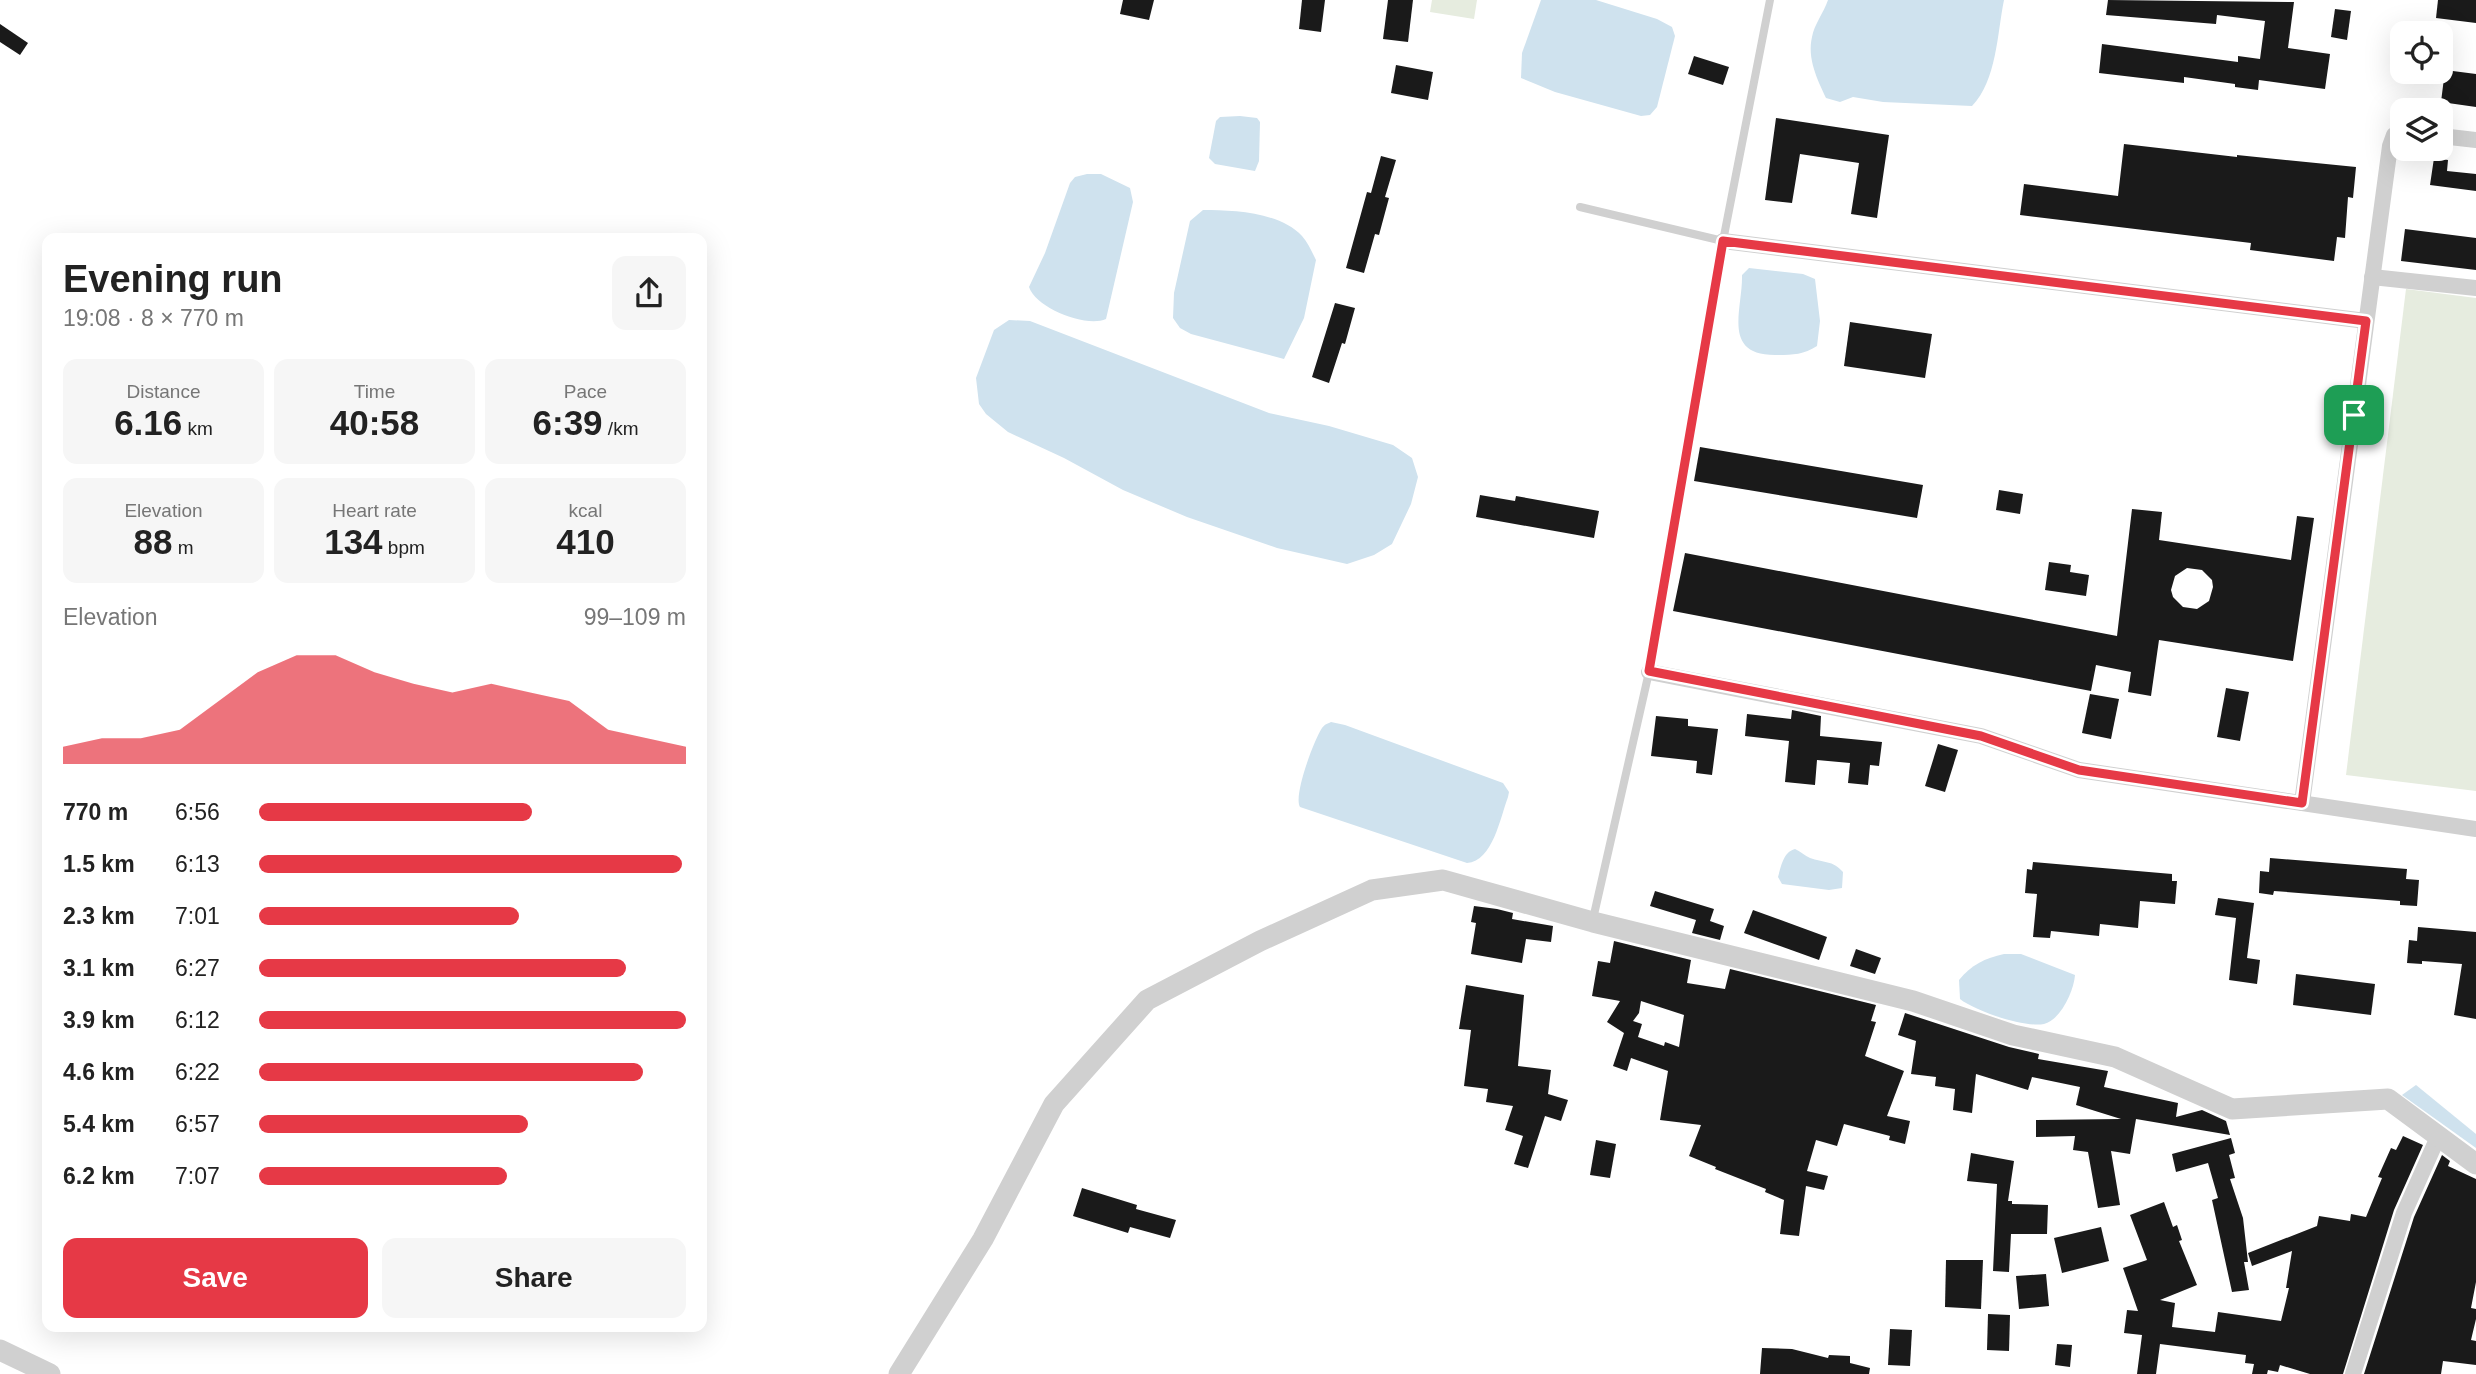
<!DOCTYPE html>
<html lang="en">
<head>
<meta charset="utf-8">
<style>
	:root { --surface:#fff; --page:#f6f6f6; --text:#222; --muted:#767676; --accent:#e63946 }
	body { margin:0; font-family:Arial,sans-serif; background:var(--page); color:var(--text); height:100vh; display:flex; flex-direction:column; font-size:26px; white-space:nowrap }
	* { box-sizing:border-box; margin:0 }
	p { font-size:23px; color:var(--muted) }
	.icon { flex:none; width:38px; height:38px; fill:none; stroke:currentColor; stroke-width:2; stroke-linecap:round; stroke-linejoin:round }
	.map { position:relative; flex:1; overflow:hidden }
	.panel { position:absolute; left:42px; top:233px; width:665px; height:1099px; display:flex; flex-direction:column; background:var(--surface); border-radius:14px; box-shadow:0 7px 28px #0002 }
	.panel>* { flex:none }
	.buttons { position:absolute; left:2390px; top:21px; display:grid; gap:14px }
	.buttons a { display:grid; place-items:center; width:63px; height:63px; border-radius:14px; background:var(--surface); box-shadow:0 7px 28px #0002; font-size:35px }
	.pin { position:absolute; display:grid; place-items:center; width:60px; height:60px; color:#fff; margin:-30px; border-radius:14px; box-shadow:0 4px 10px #0006 }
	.round { display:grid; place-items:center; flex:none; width:74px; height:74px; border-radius:14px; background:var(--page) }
	.head { display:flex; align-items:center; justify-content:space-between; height:119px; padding:0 21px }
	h1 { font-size:38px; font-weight:600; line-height:52px }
	.metrics { display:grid; grid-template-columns:repeat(3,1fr); gap:10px; height:119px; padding:7px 21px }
	.metrics div { display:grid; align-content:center; border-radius:14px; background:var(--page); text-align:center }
	.metrics b { font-size:35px; font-weight:600 }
	.metrics small { font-size:19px; font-weight:400 }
	.metrics p { font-size:19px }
	.chart { height:196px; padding:14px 21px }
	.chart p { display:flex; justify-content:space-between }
	.chart svg { width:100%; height:126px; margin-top:7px; fill:var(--accent); opacity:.7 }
	.primary-button { display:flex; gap:14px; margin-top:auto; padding:14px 21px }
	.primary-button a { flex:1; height:80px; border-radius:14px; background:var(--accent); color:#fff; font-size:28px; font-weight:600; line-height:80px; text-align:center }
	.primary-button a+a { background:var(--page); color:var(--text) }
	ul { padding:0 21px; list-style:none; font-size:23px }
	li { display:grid; grid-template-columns:112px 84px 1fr; align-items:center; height:52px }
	li i { height:18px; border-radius:9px; background:var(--accent) }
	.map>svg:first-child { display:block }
</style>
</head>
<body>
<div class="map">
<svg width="2476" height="1374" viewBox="0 0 2476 1374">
	<rect width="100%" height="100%" fill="#fff"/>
	<g fill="#e6ecdf">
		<path d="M1432,0h45l-3,19 -44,-7z"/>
		<path d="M2406,289l70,9v493l-130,-16z"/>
	</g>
	<g fill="#cfe2ee">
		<path d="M1541,0h55l61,19 15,8 3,9 -18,71 -7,8 -9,1 -86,-24 -34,-14 1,-25z"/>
		<path d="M1828,0h176c-7,34 -7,80 -32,106l-89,-4 -30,-5 -13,5 -14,-4c-9,-19 -19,-40 -14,-61 2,-12 12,-25 16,-37z"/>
		<path d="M1240,116l17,2 3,4 -1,39 -4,10 -40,-7 -6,-6 7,-37 4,-4z"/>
		<path d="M1087,174h14l29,14 3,14 -27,117c-20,9 -70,-11 -77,-32l16,-34 25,-70 5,-6z"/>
		<path d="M1203,210c30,0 77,2 99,26 6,7 10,16 14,24l-12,58 -20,41 -93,-25 -11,-6 -7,-10 1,-25 16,-72z"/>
		<path d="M1749,268l54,6 12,5 5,42 -3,25c-14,9 -25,9 -42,9 -54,0 -32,-46 -33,-80z"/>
		<path d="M1009,320l21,1 239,92 60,13 64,19 19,13 6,19 -7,27 -19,40 -18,11 -27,9 -70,-16 -90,-31 -64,-27 -59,-32 -56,-26 -22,-18 -7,-10 -3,-26 18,-48z"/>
		<path d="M1331,722l14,3 158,58 6,9 -1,5c-8,21 -15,64 -41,66l-167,-56c-7,-11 14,-67 22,-79 3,-4 5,-4 9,-6z"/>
		<path d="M1795,849c5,2 10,7 15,9 13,5 23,2 33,14l-1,16 -13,2 -47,-6 -4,-7c3,-10 5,-25 17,-28z"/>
		<path d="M2004,954h17l54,21c-1,15 -14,45 -31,49 -19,4 -69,-13 -84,-25l-1,-19c12,-15 26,-22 45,-26z"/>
		<path d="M2416,1085l60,49v14l-74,-53z"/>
	</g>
	<g fill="#1a1a1a" fill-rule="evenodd">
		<path d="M1123,0h31l-5,20 -29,-6z"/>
		<path d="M1302,0h23l-4,32 -22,-3z"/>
		<path d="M1388,0h25l-5,42 -25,-3z"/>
		<path d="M2108,0l186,2 -6,46 42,6 -5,35 -66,-9 -1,10 -23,-3v-3l-51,-7v6l-85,-10 3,-29 136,18v-6l22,3 5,-38 -48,-6 -1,9 -110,-9z"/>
		<path d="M2438,0h38v23l-40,-5z"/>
		<path d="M2335,9l16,2 -4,29 -16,-3z"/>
		<path d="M0,24l28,19 -8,12 -20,-13z"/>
		<path d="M1694,56l35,11 -6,18 -35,-11z"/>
		<path d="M1396,65l37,7 -5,28 -37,-7z"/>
		<path d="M2445,70l31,4v33l-35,-5z"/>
		<path d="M1776,118l113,17 -12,83 -26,-4 8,-51 -59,-9 -8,49 -27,-3z"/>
		<path d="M2124,144l113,13v-2l119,12 -3,31 -5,-1 -3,41 -8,-1 -3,24 -84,-11 1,-7 -231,-28 4,-31 94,12z"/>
		<path d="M1381,156l15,4 -11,37 4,1 -10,37 -4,-1 -11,39 -18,-5 21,-76 4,1z"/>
		<path d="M2434,158l14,2 -1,11 29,3v17l-46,-6z"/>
		<path d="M2405,229l71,9v32l-75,-9z"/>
		<path d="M1335,303l20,5 -10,36 -3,-1 -13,40 -17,-6z"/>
		<path d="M1850,322l82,12 -7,44 -81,-12z"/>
		<path d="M1700,447l223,38 -6,33 -223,-37z"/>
		<path d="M1999,490l24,4 -3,20 -24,-4z"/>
		<path d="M1480,495l35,6 1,-5 83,15 -5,27 -118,-21z"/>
		<path d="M2132,509l30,3 -3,28 132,20 6,-44 17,2 -21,143 -134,-21 -8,56 -23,-4 3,-20 -35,-7 -5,26 -418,-80 12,-58 432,83zM2187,568l15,2 10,10 1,7 -4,14 -12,8 -14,-2 -10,-10 -2,-7 4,-14z"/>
		<path d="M2049,562l22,3 -1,7 19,3 -3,21 -41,-6z"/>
		<path d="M2226,688l23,4 -9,49 -23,-4z"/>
		<path d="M2090,694l29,5 -8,40 -29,-6z"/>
		<path d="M1792,710l29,6 -1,20 62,6 -3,24 -9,-1 -2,20 -20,-2 2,-20 -33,-3 -2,25 -30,-3 4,-41 -44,-5 2,-22 44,5z"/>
		<path d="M1656,716l32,3v7l30,3 -6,46 -16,-2 1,-12 -46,-5z"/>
		<path d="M1938,744l20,6 -13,42 -20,-6z"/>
		<path d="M2270,858l137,11 -1,10 13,1 -2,26 -17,-1v-4l-126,-10 -1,4 -14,-2 1,-22 9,1z"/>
		<path d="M2033,862l139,12v7h5l-2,23 -35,-3 -2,27 -38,-4 -1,12 -48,-5 -1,7 -17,-1 4,-43 -12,-1 2,-24 5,1z"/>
		<path d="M1655,891l59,18 -4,12 14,5 -4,14 -28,-7 4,-13 -46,-14z"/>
		<path d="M2218,898l36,5 -7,55 13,2 -3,24 -28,-4 7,-62 -21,-3z"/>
		<path d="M1474,906l23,3 16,4 -1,6 41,7 -2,16 -25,-3 -4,24 -51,-9 5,-31 -5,-1z"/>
		<path d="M1753,910l74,27 -8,23 -75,-27z"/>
		<path d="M2418,927l58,5v87l-22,-4 8,-51 -40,-3v3l-15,-1 2,-23 8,1z"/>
		<path d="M1614,941l77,19 -4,23 38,6 5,-20 146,36 -5,16 5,1 -11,34 39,15 -17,45 23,5 -5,23 -16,-4 1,-4 -46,-12 -7,22 -21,-6 -9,31 21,5 -4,14 -18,-4 -7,50 -19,-2 4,-34 -19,-8 1,-3 -51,-20 1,-2 -27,-11 12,-31 -41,-5 8,-49 -37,-13 -4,13 -14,-5 11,-33 -17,-11 13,-21 -28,-5 6,-35 12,2zM1641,1001l43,14 -5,32 -14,-5 -1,4 -26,-9 4,-13 -9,-3 6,-8z"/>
		<path d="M1856,949l25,9 -6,16 -25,-8z"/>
		<path d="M2296,974l79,10 -4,31 -78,-10z"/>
		<path d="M1466,985l58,10 -6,71 33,4 -3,24 20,6 -7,21 -16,-5 -17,52 -14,-4 9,-28 -18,-6 8,-24 -27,-4 2,-13 -24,-3 7,-56 -12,-1z"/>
		<path d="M1905,1013l104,34 30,7 -1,5 70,12 -4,16 74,16 -2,14 26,-7 24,11 4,14 -94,-16 -6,35 -19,-3 9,54 -22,3 -10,-56 -15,-2 2,-14 -39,1v-17l85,-1 -45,-14 4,-18 -48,-10 -4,13 -52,-16 -4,39 -19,-3 2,-21 -20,-3 1,-9 -25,-3 5,-33 -18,-6z"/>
		<path d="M2403,1136l20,9 -29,65 -51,164h-33l-30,-9 -2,7 -10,-2 -1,4h-15l2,-10 -9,-1 1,-8 -86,-11 -4,30h-19l5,-39 -18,-2 3,-23 11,1 -15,-43 24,-8 -17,-45 34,-13 9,25 4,-2 5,15 -3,1 18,44 -37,15 15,3 -3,24 43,5 3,-20 63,9 8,-33h-3l6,-37 -40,15 -4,-13 69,-27 2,-10 31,5 1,-7 15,3 16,-39 -4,-1 13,-29 5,2z"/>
		<path d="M2231,1138l4,15 -6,2 6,23 -5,1 13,39 5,44h-4l5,28 -17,2 -20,-92 6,-2 -10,-35 -32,9 -4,-18z"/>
		<path d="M1596,1140l20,4 -6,34 -20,-3z"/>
		<path d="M1971,1153l43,8 -6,40h4v3l36,1 -1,29h-36l-2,38 -16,-1 4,-87 -30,-3z"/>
		<path d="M2442,1155l8,6 -2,5 28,13v103l-5,26 5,1v10l-5,21 5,1v24l-33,-4 -2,13h-77l50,-157z"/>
		<path d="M1082,1188l55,17 -1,4 40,11 -6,18 -40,-11 -2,6 -55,-17z"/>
		<path d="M2101,1227l8,34 -47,12 -8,-35z"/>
		<path d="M1946,1260h37l-2,49 -36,-2z"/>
		<path d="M2046,1274l3,32 -30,3 -3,-33z"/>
		<path d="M1988,1314l22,1 -1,36 -22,-1z"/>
		<path d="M1890,1329l22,1 -2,36 -22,-1z"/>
		<path d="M2057,1344l15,1 -2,22 -15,-2z"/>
		<path d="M1762,1348l30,1 36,9 1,-3 21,1v7l20,5 -1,6h-109z"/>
	</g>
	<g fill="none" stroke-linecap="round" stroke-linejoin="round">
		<g stroke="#d0d0d0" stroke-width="8">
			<path d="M1580,207l143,34"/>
			<path d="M1593,919l56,-247 74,-431 47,-241"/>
		</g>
		<g stroke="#d0d0d0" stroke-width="16">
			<path d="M2441,136l35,4"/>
			<path d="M1723,241l643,80"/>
			<path d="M2372,277l104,11"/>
			<path d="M1649,672l332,64 98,34 397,59"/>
			<path d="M2302,803l88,-657 4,-11 9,-2"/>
			<path d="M2353,1374l51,-161 34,-76"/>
		</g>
		<g stroke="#d0d0d0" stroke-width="21">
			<path d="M0,1350l50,24"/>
			<path d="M899,1374l84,-135 71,-135 93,-104 113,-59 112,-51 71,-10 150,42 320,79 100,34 102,22 117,52 156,-10 88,65"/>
		</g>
	</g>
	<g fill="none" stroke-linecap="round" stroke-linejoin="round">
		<defs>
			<path id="route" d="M1723,241l643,80 -64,482 -223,-33 -98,-34 -332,-65z"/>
		</defs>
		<use href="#route" stroke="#fff" stroke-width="14"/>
		<use href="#route" stroke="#e63946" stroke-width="9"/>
	</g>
</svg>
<div class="buttons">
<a><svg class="icon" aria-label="locate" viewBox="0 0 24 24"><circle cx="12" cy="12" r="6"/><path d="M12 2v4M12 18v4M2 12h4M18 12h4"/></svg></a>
<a><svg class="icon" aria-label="layers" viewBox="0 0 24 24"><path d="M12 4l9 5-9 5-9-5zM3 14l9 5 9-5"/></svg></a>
</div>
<div class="pin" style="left:2354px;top:415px;background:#1e9e55"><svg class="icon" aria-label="arrive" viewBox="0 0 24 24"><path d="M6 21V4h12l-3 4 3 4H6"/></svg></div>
<section class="panel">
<div class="head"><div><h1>Evening run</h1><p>19:08 · 8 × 770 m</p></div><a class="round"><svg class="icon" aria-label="share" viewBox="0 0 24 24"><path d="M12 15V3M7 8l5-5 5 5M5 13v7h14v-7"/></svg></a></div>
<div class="metrics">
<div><p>Distance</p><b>6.16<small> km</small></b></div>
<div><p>Time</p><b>40:58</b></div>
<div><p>Pace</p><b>6:39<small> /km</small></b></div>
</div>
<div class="metrics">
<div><p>Elevation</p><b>88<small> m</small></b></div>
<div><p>Heart rate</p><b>134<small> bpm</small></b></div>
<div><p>kcal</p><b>410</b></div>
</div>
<div class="chart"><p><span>Elevation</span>99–109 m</p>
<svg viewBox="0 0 160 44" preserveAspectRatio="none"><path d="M0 44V38L10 35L20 35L30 32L40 22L50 12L60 6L70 6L80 12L90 16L100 19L110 16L120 19L130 22L140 32L150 35L160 38V44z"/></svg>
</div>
<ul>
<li><b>770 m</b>6:56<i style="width:64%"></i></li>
<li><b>1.5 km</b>6:13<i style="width:99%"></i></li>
<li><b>2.3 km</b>7:01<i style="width:61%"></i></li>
<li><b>3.1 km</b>6:27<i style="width:86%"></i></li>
<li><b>3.9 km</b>6:12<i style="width:100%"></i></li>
<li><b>4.6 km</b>6:22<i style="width:90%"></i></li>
<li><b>5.4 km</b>6:57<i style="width:63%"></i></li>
<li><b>6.2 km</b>7:07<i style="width:58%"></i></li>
</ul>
<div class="primary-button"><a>Save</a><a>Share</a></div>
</section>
</div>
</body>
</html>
